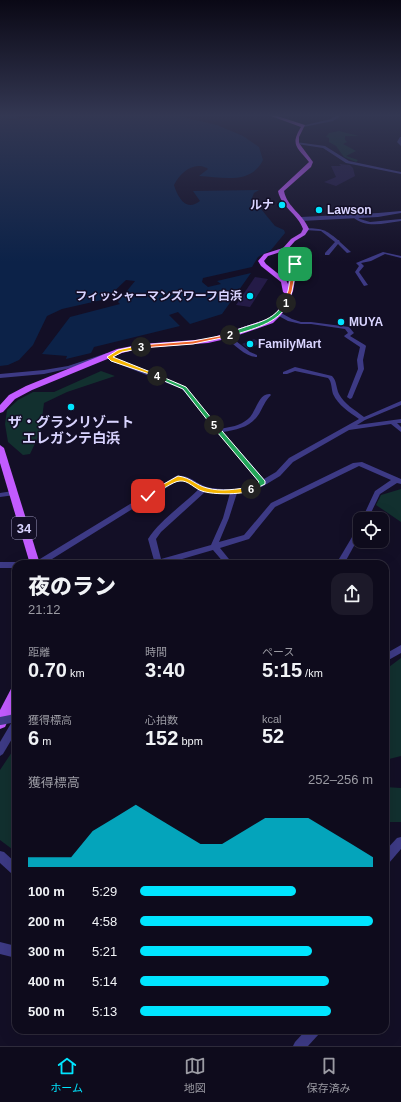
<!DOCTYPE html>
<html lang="ja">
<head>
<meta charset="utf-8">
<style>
	:root { --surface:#0e0b1c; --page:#1c1929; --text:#f1f3f6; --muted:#9b9ba3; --line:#2e2b3b; --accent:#00e5ff }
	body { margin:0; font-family:Helvetica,"Noto Sans JP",sans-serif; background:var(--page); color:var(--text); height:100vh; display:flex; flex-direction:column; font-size:15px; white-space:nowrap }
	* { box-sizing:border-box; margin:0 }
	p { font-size:13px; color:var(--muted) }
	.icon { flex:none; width:22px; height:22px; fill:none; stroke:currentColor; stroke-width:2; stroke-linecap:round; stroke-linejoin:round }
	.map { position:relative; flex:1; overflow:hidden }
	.side { position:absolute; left:12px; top:560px; width:377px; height:474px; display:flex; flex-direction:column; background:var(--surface); border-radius:12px; box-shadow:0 4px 16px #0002,0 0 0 1px var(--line) }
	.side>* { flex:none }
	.controls { position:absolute; left:353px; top:512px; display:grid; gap:8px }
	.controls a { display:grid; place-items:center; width:36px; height:36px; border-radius:8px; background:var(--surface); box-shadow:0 4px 16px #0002,0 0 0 1px var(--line); font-size:20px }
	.pin { position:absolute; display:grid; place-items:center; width:34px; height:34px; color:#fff; margin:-17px; border-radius:8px; box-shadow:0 2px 6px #0006 }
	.km { position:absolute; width:20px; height:20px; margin:-10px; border-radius:50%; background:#222; color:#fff; font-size:11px; line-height:20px; text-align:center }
	.round { display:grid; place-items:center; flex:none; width:42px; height:42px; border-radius:12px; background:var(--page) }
	.headline { display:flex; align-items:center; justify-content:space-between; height:68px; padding:0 16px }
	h1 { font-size:22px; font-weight:800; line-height:30px }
	.metrics { display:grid; grid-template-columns:repeat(3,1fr); gap:6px; height:68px; padding:4px 16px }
	.metrics div { display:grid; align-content:center }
	.metrics b { font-size:20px; font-weight:800 }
	.metrics small { font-size:11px; font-weight:400 }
	.metrics p { font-size:11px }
	.chart { height:112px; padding:8px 16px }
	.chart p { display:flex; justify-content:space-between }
	.chart svg { width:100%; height:72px; margin-top:4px; fill:var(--accent); opacity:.7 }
	ul { padding:0 16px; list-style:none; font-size:13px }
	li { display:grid; grid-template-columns:64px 48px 1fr; align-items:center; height:30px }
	li i { height:10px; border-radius:5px; background:var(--accent) }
	.dock { display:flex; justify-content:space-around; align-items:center; height:56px; border-top:1px solid var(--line); background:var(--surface); font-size:11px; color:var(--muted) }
	.dock a { display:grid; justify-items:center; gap:2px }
	.dock .current { color:var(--accent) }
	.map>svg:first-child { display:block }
</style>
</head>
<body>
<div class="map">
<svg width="401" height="1046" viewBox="0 0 401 1046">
	<rect width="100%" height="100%" fill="#130f26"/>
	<g fill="#12302f">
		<path d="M339,131l20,5h-14v4l2,2 -4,2 13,7 -10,5 12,4 -2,2 -12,-5 -8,-11 -7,-4v-4l-3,-1 3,-4z"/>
		<path d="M101,371l14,5 -48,16 -23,11 -4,30 -10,21 -7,1 -15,-13 -3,-18 2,-14 11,-10 15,-8h21z"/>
		<path d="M401,489v33l-25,-17 5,-10z"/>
		<path d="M401,658v98l-16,4v-90z"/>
		<path d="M16,746l-1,41 1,1v64l-16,-12v-70z"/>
		<path d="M385,787l16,1v34h-16z"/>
	</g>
	<path fill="#0c2248" d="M0,115h15l3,3 -12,2 74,-5h95l42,10 26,11 16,11 4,13c-12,25 -41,17 -64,16l9,-7 -1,-1c-14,-7 -27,5 -33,17 4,13 12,27 26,16l-7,-10 66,-1 -5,3 -2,5 23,28 9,4 1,3 -14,17 -13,7 -6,10 -49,11 -1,4 6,5 13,-3 -4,-3 34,-8 -29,41 -32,10 -12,-12 -9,3 11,11 -86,21 -3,6 -25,6 1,-3 -25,-2 28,-37 50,-13 -2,-2 17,-21 -9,-1 -20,19 -44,10 -15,7 -14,29 -14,15 -11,5 -8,1z"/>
	<g fill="#241b47">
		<path d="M339,164l11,1 3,3 2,8 -19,10 -12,-4 12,-5 -5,-11h10z"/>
		<path d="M255,277l13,2 -18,28 -14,-2z"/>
		<path d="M254,339l7,4 -13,6 -6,-5z"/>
	</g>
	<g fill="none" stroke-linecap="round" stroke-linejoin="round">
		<path stroke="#312d47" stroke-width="6" stroke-dasharray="6 3" stroke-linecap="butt" d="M292,252l3,12"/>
		<g fill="#3d3a85" fill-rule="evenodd">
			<path d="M339,115h21l-1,1z"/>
			<path d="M355,216l5,3 10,3 31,-3v2c-16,2 -35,8 -48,-4z"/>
			<path d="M306,228c17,1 19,1 32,12h1l1,2 11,10 -4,1 -9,-9 -9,11h-4v-2l10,-11 -14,-11 -16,-1 -1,-1z"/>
			<path d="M383,252l18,4v2l-16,-4 -14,7 -10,2 3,3 -5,6 9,13 -4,1 -9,-14 4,-6 -3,-3z"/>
			<path d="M277,313h4l11,6 9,3h10l38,5 5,6 -4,3 15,9 1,1 -3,14 1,9 -12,29 -2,1 -3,-2 11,-28 -1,-9 3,-13 -15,-10 -1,-1 4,-3 -3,-4 -34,-5h-10l-13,-3 -11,-6z"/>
			<path d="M227,334l23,18 7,3v2c-12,0 -23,-13 -32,-20l-1,-1z"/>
			<path d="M107,353l8,6 71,28 34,42c10,-2 20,-3 28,-10 8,-6 10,-26 22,-25l1,1c-6,6 -8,12 -12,19 -8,13 -22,16 -36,18l41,47 12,-7 13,-14 70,-39c-10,-7 -21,-14 -26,-25 -2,-6 -1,-12 -5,-16l-33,-7 -8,3h-4v-2l12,-5 37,9c5,5 4,12 7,18 5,10 16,16 25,23l37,-16v4l-36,15 -8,5 44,-6v4h-4l4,4v5l-10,-8 -42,6 -56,32 -13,14 -15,9 -11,6 -17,2 -8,25 -10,24 25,-7 27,-32 82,-40 9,-1 39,17v5l-4,-1 -17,11 -12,25h-6l13,-28 16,-11 -32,-14 -2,1 -82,40 -26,32 -29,9 13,16h-8l-12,-14 -48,14h-10l-7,-25c11,-18 36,-35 51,-50l-14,-8 -6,-1 -135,84h-10l1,-2 141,-86c11,-2 19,6 28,10 9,4 38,4 47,1 2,-1 5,-3 8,-5l-77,-93 -71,-28 -5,-4 -35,11 -27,6 -44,4v-4l44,-4 24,-4zM205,492l9,1h16l-7,25 -12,27 -50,14 -5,-20 5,-7z"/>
			<path d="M13,491h2l1,2 -1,2 -15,2v-4z"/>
			<path d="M360,526v9l-16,29h-8l22,-37z"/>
			<path d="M0,562h16l3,2h-3v4h-16z"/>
			<path d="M401,645v8l-16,9v-8z"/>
			<path d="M16,719v13l-13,22 -3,2v-14l13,-22z"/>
			<path d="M401,837v12l-12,14 -4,1v-13l12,-13z"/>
			<path d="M0,851l4,1 12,11v12l-4,-1 -12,-11z"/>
			<path d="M0,942l16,4v12l-16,-4z"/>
			<path d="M306,1030h15l-2,4 -11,12h-15l2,-4z"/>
		</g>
		<g fill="#3d3a85" fill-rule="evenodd">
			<path d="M337,115h5l-9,6 -30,6 -2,-1 30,-7z"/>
			<path d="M400,137h1v9l-4,-4z"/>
			<path d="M296,142l29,4 24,15 52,11v2l-55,-11 -23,-15 -26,-4z"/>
			<path d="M401,211v2l-23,4 -77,4 -3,-2 3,-2 77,-4z"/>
		</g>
		<g fill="#c25bff" fill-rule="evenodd">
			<path d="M268,115h6l31,10 -6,12v6l14,19 -2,5 -27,24c3,16 19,23 25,38l-4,6 -10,6 -8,9 -19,6 -4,5 2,3 20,16 2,4 4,-20 3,-2 3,2 -5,27 -5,14 -7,10 -8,8 -43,15 -22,5 -66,5 -20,5 -90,37 -17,9 -12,13 -3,1v-8l9,-10 17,-9 91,-37 25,-5 66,-5 59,-20 9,-6 6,-8 4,-11 -3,-2 -2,-10 -20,-16 -3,-5 6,-7 19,-6 8,-9 10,-6 2,-4c-5,-15 -22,-22 -25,-38l31,-29c-12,-15 -19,-17 -8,-35z"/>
			<path d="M0,445l4,3 36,116h-10l-30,-101z"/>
			<path d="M16,685v19l-11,23 -5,2v-19l12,-23z"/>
		</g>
		<path stroke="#3d3a85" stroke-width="8" d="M0,721l16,-3"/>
	</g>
	<linearGradient id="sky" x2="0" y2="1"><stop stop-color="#0a0815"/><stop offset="0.44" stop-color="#333752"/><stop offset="1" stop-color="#333752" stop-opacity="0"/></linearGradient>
	<rect width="401" height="262" fill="url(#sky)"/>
	<path fill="#f0652b" stroke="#fff" d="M295,263l2,1 -5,27 -4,12 -2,2 -3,-2 5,-12 5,-27z"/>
	<path fill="#22a559" stroke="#fff" d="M284,302l4,1c-9,21 -37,26 -57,33l-4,-1c20,-13 45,-9 57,-33z"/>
	<path fill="#f0652b" stroke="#fff" d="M230,334l1,2 -38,8 -52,4 -3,-1 3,-2 52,-4z"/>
	<path fill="#f5b400" stroke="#fff" d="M141,345l2,3 -21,4 -9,5 45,18v2l-47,-16 -4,-4 11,-7z"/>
	<path fill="#22a559" stroke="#fff" d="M155,375h3l28,12 30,37v2h-4l-29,-37 -28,-12z"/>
	<path fill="#22a559" stroke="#fff" d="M212,424h4l49,57v3l-12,6h-4v-3l10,-5 -47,-56z"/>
	<path fill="#f5b400" stroke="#fff" d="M178,476c14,2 17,9 29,12 14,4 30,1 44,-1l3,2c-7,6 -42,6 -52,2 -7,-2 -14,-11 -22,-10 -7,0 -23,12 -30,16h-4v-3z"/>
	<g fill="#00e5ff" stroke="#130f26" stroke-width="1.5">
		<circle cx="282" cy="205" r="4"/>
		<circle cx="319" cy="210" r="4"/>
		<circle cx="250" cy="296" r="4"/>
		<circle cx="341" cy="322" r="4"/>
		<circle cx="250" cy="344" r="4"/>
		<circle cx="71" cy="407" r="4"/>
	</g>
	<g text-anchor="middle" stroke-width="3" stroke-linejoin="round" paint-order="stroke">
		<g font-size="12" font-weight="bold" fill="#d9d4ff" stroke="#130f26" text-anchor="start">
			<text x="274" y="209" text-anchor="end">ルナ</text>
			<text x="327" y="214">Lawson</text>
			<text x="242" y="300" text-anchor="end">フィッシャーマンズワーフ白浜</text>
			<text x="349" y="326">MUYA</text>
			<text x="258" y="348">FamilyMart</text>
		</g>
		<rect fill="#130f26" stroke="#9e99be" stroke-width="1" x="12" y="517" width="24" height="22" rx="3"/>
		<g font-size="13" font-weight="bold" fill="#d9d4ff">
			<text x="24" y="533">34</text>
		</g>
		<g font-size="14" font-weight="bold" fill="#d9d4ff" stroke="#130f26">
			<text x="71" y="427">ザ・グランリゾート<tspan x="71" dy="16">エレガンテ白浜</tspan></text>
		</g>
	</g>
</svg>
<div class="controls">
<a><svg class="icon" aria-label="locate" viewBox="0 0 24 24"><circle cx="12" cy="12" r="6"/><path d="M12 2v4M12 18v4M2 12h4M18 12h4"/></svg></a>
</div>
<div class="pin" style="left:295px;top:264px;background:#1e9e55"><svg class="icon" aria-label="arrive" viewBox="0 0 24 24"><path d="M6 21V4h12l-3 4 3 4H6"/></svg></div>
<div class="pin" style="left:148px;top:496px;background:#d93025"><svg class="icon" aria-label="check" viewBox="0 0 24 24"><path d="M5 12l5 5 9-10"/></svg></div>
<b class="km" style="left:286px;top:303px">1</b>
<b class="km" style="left:230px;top:335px">2</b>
<b class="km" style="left:141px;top:347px">3</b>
<b class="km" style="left:157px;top:376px">4</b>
<b class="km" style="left:214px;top:425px">5</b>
<b class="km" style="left:251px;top:489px">6</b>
<section class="side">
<div class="headline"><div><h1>夜のラン</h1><p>21:12</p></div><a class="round"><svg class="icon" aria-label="share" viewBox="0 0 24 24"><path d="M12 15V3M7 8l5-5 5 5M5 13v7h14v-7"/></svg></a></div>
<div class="metrics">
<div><p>距離</p><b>0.70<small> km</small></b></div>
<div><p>時間</p><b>3:40</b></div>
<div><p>ペース</p><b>5:15<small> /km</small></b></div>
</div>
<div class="metrics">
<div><p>獲得標高</p><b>6<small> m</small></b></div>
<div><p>心拍数</p><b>152<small> bpm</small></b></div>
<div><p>kcal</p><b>52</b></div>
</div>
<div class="chart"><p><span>獲得標高</span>252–256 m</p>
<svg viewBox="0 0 160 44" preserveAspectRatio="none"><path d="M0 44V38L10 38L20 38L30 22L40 14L50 6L60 14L70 22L80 30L90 30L100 22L110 14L120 14L130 14L140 22L150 30L160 38V44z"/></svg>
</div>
<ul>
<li><b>100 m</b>5:29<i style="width:67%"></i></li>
<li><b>200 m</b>4:58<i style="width:100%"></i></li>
<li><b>300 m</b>5:21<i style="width:74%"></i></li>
<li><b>400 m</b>5:14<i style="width:81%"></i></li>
<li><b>500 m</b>5:13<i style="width:82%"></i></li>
</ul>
</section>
</div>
<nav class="dock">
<a class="current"><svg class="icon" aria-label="home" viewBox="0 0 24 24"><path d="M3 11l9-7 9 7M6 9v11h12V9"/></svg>ホーム</a>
<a><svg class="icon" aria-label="map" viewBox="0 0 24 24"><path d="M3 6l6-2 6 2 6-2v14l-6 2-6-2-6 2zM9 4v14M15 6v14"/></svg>地図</a>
<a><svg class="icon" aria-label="saved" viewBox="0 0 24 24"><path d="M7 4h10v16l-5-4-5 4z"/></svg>保存済み</a>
</nav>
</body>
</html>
